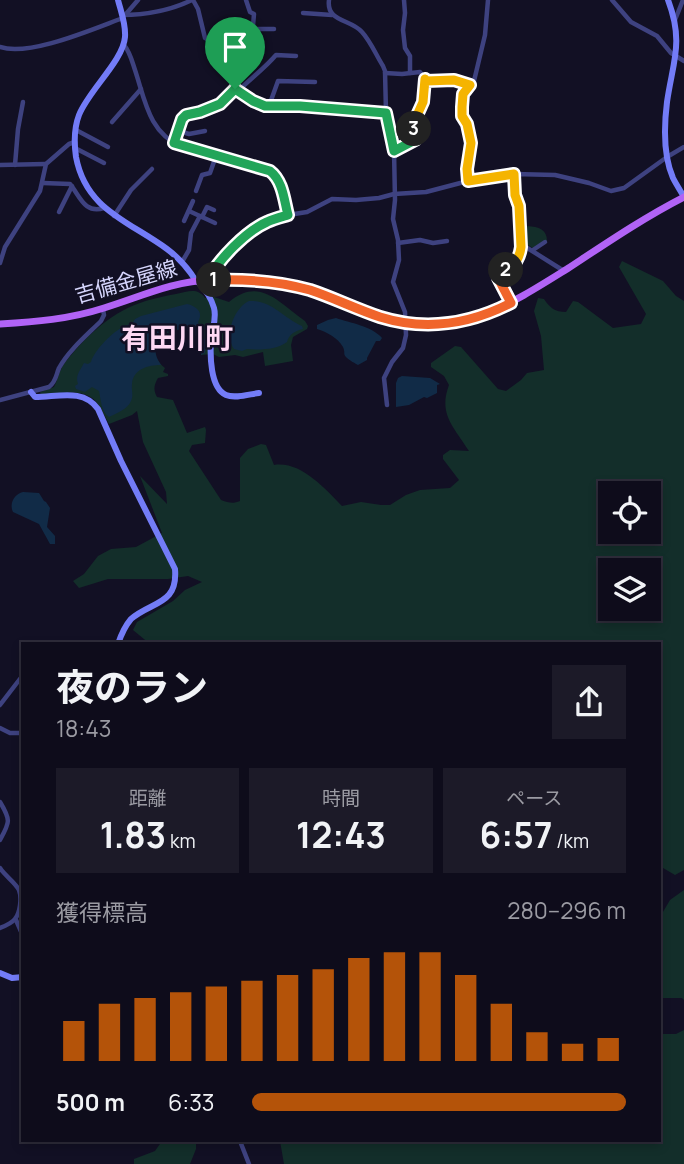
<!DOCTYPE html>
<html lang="ja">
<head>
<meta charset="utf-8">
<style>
	:root { --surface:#0e0c1b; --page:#1c1a28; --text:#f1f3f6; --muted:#9b9ba3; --line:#2e2c3a; --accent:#b45309 }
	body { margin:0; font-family:Manrope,"Noto Sans JP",sans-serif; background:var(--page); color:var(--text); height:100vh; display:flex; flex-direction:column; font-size:26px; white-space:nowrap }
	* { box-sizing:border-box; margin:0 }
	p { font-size:23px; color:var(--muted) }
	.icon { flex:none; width:38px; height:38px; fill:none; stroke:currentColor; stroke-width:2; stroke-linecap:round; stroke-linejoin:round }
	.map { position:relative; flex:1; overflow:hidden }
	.side { position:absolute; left:21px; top:642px; width:640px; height:500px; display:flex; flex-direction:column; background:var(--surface); border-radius:0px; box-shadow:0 4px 10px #0003,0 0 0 2px var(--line) }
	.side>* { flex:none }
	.fabs { position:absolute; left:598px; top:481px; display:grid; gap:14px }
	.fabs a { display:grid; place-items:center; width:63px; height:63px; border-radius:0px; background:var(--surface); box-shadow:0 4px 10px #0003,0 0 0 2px var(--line); font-size:35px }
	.pin { position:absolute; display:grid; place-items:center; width:60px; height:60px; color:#fff; margin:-72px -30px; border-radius:50% 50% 50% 0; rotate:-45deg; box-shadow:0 0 7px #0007 }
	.pin .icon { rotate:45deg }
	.km { position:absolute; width:35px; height:35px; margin:-18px; border-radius:50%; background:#222; color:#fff; font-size:19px; line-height:35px; text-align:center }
	.round { display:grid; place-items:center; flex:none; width:74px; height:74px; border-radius:0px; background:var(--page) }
	.headline { display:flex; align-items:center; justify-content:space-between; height:119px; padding:0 35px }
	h1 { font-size:38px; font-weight:700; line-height:52px }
	.metrics { display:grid; grid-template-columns:repeat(3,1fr); gap:10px; height:119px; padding:7px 35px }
	.metrics div { display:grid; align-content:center; border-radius:0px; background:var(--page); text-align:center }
	.metrics b { font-size:35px; font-weight:700 }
	.metrics small { font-size:19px; font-weight:400 }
	.metrics p { font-size:19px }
	.chart { height:196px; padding:14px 35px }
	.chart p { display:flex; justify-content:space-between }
	.chart svg { width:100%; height:126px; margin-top:7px; stroke:var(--accent); stroke-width:6 }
	ul { padding:0 35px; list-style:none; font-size:23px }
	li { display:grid; grid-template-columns:112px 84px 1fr; align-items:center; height:52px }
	li i { height:18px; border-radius:9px; background:var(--accent) }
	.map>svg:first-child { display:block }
</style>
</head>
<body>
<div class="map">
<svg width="684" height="1164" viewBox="0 0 684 1164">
	<rect width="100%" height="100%" fill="#121024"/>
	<g fill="#132e2a" fill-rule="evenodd">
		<path d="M527,226c12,1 20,3 20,16l-11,8 -13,-8 -1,-12z"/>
		<path d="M622,261l41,20 13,15 8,5v569l-9,5 -12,-7 -3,-35v-189h-510l-17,-14 4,-8 36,-21 12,-11 17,-8 -14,-6 -20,3h-60l-29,9 -6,-7 11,-7 14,-18 13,-7 25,-2 26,-14 -22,-57 27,28 -1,-12 -23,-50 -6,-31 -5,4 -23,9c-4,-7 -7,-15 -12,-21 -12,-16 -39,-9 -56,-8l-1,-3 14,-5c3,-6 5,-14 8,-20 5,-8 11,-14 17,-21 32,-33 52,-44 97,-52 12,-2 21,-7 29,4l9,-1 15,5c31,-26 50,1 76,19l3,5 -1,3 -14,8 -2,8 2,16 -28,5 -2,-14 -20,5 -8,-2 -16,2 -6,-3 -12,1c3,-49 -72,-17 -36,13l-2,4 5,2v2l-10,2c-4,7 -5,12 -1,19l16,3 14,33 18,-6 1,3 -1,13 -13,2 -3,6 32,49c8,3 12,4 19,1v-43l8,-9 13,-5 5,1 8,20c27,-4 50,23 68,41l19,-4 20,3h9l16,-10 14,-5 30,-2 9,-8 -16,-21v-4l7,-5 19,1c-15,-24 -31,-37 -20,-66l-5,-9 -13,-9v-4l24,-17 6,1 37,42 8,2 15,-11 6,-7 17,-3 -3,-34 -7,-25 4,-13 6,1c6,9 11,13 22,13l7,-11 5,1 35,26 28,-4 5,-10 -27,-47zM611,494h38v38h-38zM611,570h38v39h-38z"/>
		<path d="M684,890v110l-2,-2h-22v-81l10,-17z"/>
		<path d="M684,1030v134h-400l-4,-23h380v-107h16z"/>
		<path d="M162,1141h34v8l-6,15h-56v-5l21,-8z"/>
	</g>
	<g fill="#112b47">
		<path d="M249,301c23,-1 34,17 53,25l1,3c-8,2 -14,5 -16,13 -11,8 -27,8 -40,7l-5,2 -8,-2c-10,-14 0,-41 15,-48z"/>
		<path d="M187,304c5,1 14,5 13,12 0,3 -2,5 -2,7l5,4 1,12h2l-1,14 -4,2c3,-43 -65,-26 -40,10 -13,0 -28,4 -29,19 -1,6 2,11 -1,17 -3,8 -14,12 -22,16 -8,-6 -8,-17 -10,-26l-7,-4 -7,5 -9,-3 -1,-3 3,-2c-3,-9 2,-13 6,-21l4,1 3,-2c3,-12 28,-38 41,-38l3,-5 6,-3z"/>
		<path d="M336,318c14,5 36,8 46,20l-2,3h-4l-9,17v2l-9,5c-2,-1 -9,-5 -11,-7 -5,-5 -1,-4 -4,-11 -5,-9 -16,-15 -26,-18v-4l11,-5z"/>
		<path d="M402,376l28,2 10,6 -3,1v8l-10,5 -3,-1 -15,8 -13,2v-24l2,-5z"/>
		<path d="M23,492l16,1 5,8 2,1 4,6 -3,19 8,9v8h-5l-11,-20 -26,-12c-4,-8 1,-18 10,-20z"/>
	</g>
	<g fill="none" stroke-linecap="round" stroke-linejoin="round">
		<g stroke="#3e4280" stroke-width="4.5">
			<path d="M193,0l5,9 7,29c9,4 23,14 25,23 1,11 -1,18 5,28"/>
			<path d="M246,0l4,12 4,2 -3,35"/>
			<path d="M329,0c-3,22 22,19 33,32 9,10 14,23 21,34l2,5 1,42 8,37 1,50 -2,19 5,21 1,20 -6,22 12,30 1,23 -3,13 -11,14 -8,16 3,27"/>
			<path d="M404,0l1,13 -2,17 2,18 5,8v17"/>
			<path d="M612,0l19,22 26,14 14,17 13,8"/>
			<path d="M303,13l29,2"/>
			<path d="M126,14l12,-14"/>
			<path d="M122,15c26,0 47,-4 70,-15"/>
			<path d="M675,20l8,-20"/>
			<path d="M253,29h21"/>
			<path d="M124,45c6,7 8,16 11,25 10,30 14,63 46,76 18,6 88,19 96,31 7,10 8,27 11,38"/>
			<path d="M0,47c29,10 93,-18 123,-29"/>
			<path d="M385,73l17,1 18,-2 6,9 28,-1 16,5"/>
			<path d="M238,91c12,-12 27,-23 38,-36l20,1"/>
			<path d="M269,106l9,-25 37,1"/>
			<path d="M112,122l29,-33"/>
			<path d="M76,130l32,17"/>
			<path d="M179,131l10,3 16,-3"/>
			<path d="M174,143l8,-24 4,-4 14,-3 20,-8 15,-15 18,12 12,5h35l86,7"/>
			<path d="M75,148l29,15"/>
			<path d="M394,151l20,-11v-18l9,-20 2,-22"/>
			<path d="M0,165l45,-1"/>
			<path d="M15,165l3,-36 5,-27"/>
			<path d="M468,181l-1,-12 4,-26 -4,-19 -5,-8v-19l3,-8 9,-8 11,-46 3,-35"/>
			<path d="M43,183l27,1c10,12 14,30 34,24"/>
			<path d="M196,191l6,-16 8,-2 6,-17"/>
			<path d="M189,211l26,12"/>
			<path d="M59,212l13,-26"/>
			<path d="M114,216l17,-26 21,-21"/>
			<path d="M202,217l5,-10 7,3"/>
			<path d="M184,221l9,-20"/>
			<path d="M398,243l22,-3 13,3 14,-2"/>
			<path d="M521,244l43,27"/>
			<path d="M533,250l12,-8"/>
			<path d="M182,262l7,-12 2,-17 9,-17"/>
			<path d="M0,263l5,-16 35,-56 6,-27 23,-20 6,-2"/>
			<path d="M208,280l5,-11 17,-19 27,-22 9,-6 22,-7 19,-3 25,-13 24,1 23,-2 15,-4 32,-2 42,-11 46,-7 41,1 34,8 22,8 13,-3 43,-31 17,-10"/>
			<path d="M511,302l-13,-26 3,-4 11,-5 8,-15 -1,-46 -4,-11 -1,-21"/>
			<path d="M0,400l49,-13c7,-5 7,-12 10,-19 10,-18 28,-33 42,-47l3,-6 -1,-6"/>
			<path d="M47,644h1"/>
			<path d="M0,705l23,-30"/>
			<path d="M0,728l10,5h13"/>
			<path d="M0,802c11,18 10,20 0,38"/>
			<path d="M0,868c5,8 15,14 19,22 3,8 1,23 -4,29 -3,4 -10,7 -15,9"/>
			<path d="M16,920l7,16"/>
			<path d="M660,970v3"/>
			<path d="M240,1141l9,23"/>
		</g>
		<g stroke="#737cf7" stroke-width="6">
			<path d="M118,0c3,12 8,24 7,37 -2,24 -36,53 -46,78 -5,13 -5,28 -3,42 10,53 53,64 91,92 12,9 21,19 29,32"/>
			<path d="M668,0c16,42 5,61 -1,102 -3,24 -4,53 6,76 3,6 7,12 11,19"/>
			<path d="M197,281c7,7 14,16 17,27 3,11 -2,21 -3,32 -1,15 -1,48 15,55 9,4 24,-1 33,-2"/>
			<path d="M31,392l4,5c23,0 48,-9 63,12l23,52 54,108c3,36 -23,32 -44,50 -6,7 -10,16 -13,25"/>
			<path d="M0,973l12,5 11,-1"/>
		</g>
		<path stroke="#b163f6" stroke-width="7" d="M0,324c35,-2 70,-5 104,-16 36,-11 69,-27 107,-28 39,-2 77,2 115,15 25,9 48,22 74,27 66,12 114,-20 167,-53 38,-25 76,-51 117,-72"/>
	</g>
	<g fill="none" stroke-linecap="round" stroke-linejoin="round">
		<defs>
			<path id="split-1" d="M214,280h-6c10,-20 38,-49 59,-58 6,-3 14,-5 21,-7 -4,-15 -5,-34 -18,-44l-96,-28 8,-24 4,-4 14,-3 20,-8 15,-15"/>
			<path id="split-2" d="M214,280c32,-1 64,1 96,10 24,8 46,19 70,27 45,14 90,7 131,-14l-13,-25 1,-4 7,-4"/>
			<path id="split-3" d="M414,129v-7l9,-20 2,-23 1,2 28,-1 16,5 -7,9 -1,13v9l5,8 4,19 -4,26 1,12 46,-7 1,21 4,11 2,41c-1,9 -6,20 -15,23"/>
			<path id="split-4" d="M235,89l18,12 12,5h35l86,7 8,38 21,-11 -1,-11"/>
		</defs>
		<use href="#split-1" stroke="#fff" stroke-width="14"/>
		<use href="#split-2" stroke="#fff" stroke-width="14"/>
		<use href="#split-3" stroke="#fff" stroke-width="14"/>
		<use href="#split-4" stroke="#fff" stroke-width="14"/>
		<use href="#split-1" stroke="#22a559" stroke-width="9"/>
		<use href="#split-2" stroke="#f0652b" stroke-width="9"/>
		<use href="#split-3" stroke="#f5b400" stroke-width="9"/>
		<use href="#split-4" stroke="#22a559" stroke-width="9"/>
	</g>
	<g text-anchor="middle" stroke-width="5" stroke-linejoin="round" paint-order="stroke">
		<g font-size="21" fill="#d6d6fd" stroke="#121024">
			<text transform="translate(126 282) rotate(-16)" y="7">吉備金屋線</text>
		</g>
		<g font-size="28" font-weight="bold" fill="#fdd8f3" stroke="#121024">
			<text x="177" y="348">有田川町</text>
		</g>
	</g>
</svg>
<div class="fabs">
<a><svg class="icon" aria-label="locate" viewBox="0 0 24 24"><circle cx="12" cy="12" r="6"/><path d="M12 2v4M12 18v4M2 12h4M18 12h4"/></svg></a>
<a><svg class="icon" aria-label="layers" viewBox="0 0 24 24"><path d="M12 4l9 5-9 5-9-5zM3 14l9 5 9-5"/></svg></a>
</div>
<div class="pin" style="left:235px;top:89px;background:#1e9e55"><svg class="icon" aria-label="arrive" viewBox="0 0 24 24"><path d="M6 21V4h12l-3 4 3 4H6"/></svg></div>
<b class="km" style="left:214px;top:280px">1</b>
<b class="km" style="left:506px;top:270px">2</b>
<b class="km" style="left:414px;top:129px">3</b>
<section class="side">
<div class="headline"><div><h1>夜のラン</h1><p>18:43</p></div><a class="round"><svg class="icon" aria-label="share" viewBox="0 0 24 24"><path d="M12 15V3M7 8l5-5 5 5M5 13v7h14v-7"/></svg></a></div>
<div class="metrics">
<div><p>距離</p><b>1.83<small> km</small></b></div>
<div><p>時間</p><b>12:43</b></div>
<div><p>ペース</p><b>6:57<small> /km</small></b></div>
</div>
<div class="chart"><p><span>獲得標高</span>280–296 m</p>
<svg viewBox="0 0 160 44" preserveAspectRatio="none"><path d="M5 44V30M15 44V24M25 44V22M35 44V20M45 44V18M55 44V16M65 44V14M75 44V12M85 44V8M95 44V6M105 44V6M115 44V14M125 44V24M135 44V34M145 44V38M155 44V36"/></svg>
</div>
<ul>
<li><b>500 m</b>6:33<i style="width:100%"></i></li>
</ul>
</section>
</div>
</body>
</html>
